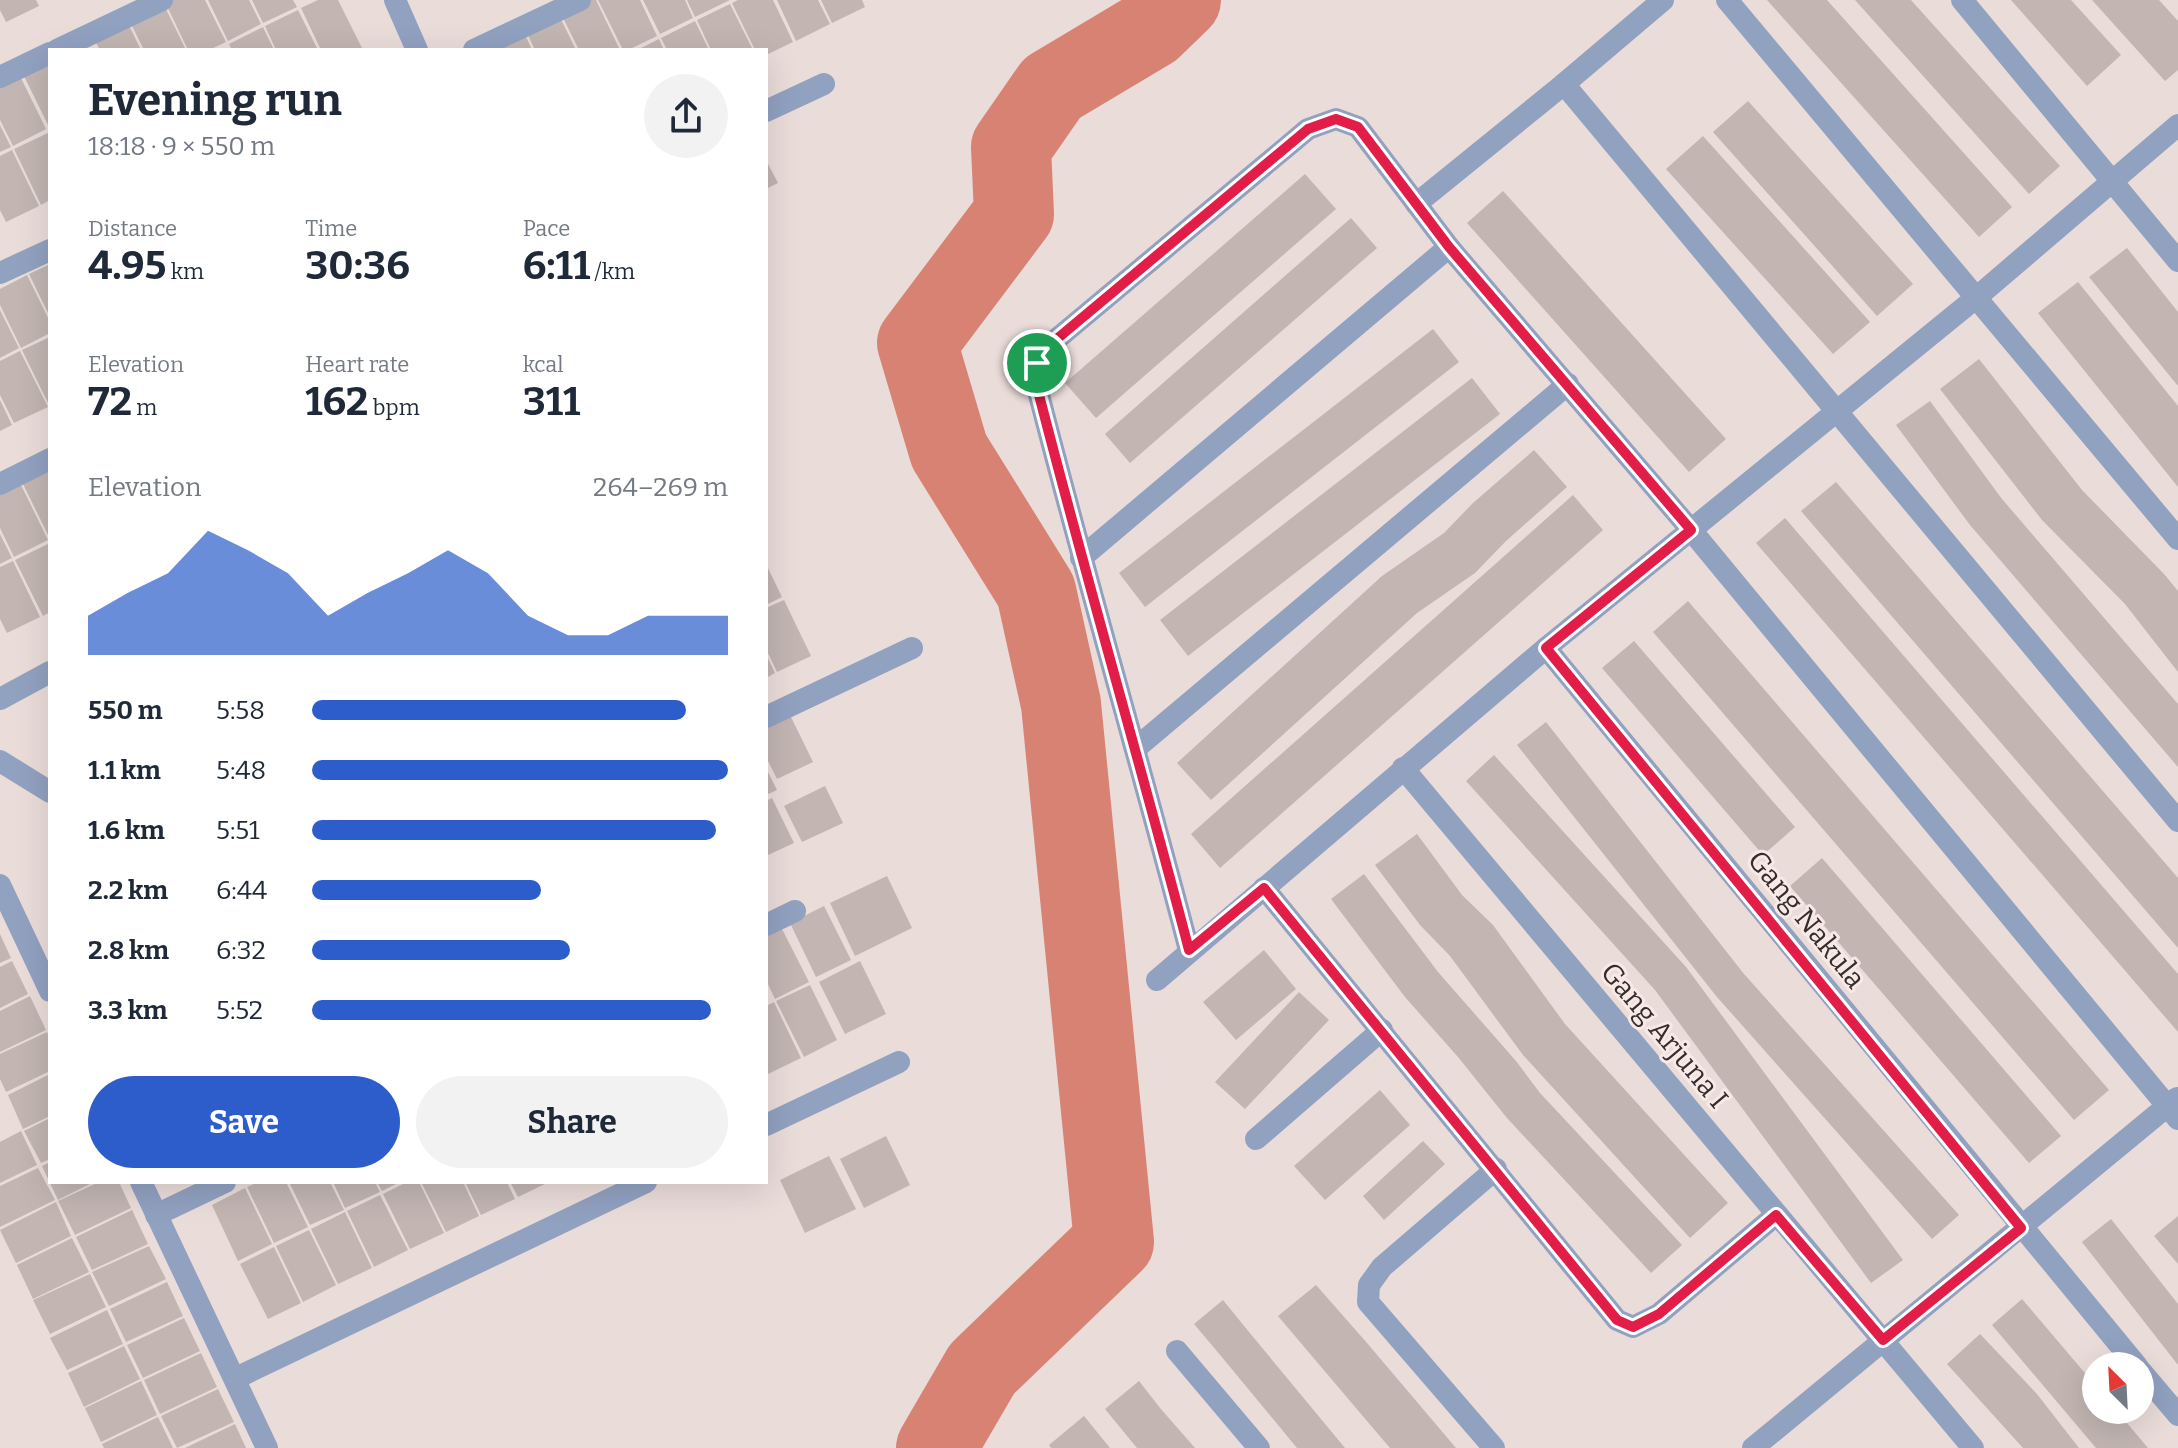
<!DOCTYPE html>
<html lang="en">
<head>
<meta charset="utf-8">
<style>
	:root { --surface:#fff; --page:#f2f2f3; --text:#1f2937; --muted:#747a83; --accent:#2c5dcb }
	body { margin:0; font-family:Bitter,serif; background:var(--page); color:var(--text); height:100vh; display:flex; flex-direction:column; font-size:30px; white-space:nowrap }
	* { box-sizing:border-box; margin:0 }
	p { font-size:26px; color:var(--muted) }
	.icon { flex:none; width:44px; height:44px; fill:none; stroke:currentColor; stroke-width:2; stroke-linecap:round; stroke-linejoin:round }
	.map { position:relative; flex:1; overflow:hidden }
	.details { position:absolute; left:48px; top:48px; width:720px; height:1136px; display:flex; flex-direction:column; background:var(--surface); border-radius:0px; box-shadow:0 8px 32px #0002 }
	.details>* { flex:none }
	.needle { width:52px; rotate:336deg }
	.controls { position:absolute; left:2082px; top:1352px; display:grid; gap:16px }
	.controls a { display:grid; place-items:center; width:72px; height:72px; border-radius:50%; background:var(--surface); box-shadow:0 8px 32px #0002; font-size:40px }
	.pin { position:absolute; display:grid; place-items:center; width:68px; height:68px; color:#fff; margin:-34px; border:4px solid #fff; border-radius:50%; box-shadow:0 2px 8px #0007 }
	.round { display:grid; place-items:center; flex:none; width:84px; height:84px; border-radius:42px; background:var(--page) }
	.head { display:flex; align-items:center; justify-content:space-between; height:136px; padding:0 40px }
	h1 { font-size:44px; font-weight:700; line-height:60px }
	.figures { display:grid; grid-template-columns:repeat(3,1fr); gap:12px; height:136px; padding:8px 40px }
	.figures div { display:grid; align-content:center }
	.figures b { font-size:40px; font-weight:700 }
	.figures small { font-size:22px; font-weight:400 }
	.figures p { font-size:22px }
	.chart { height:224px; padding:16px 40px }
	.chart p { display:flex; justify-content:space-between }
	.chart svg { width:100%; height:144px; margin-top:8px; fill:var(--accent); opacity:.7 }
	.button { display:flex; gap:16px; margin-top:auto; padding:16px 40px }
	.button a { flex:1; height:92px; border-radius:48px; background:var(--accent); color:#fff; font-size:32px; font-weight:700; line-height:92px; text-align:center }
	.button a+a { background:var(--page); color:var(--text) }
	ul { padding:0 40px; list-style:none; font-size:26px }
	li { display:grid; grid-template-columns:128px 96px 1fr; align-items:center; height:60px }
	li i { height:20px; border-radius:10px; background:var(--accent) }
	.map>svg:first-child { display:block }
</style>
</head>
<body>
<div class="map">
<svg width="2178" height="1448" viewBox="0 0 2178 1448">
	<rect width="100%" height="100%" fill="#eadcd9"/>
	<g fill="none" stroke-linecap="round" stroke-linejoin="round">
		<path stroke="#d78273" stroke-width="80" d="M936,1448l46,-79 132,-127 -53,-538 -25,-113 -87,-140 -32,-108 97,-129 -3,-67 41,-59 99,-59 30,-29"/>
	</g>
	<g fill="#c2b5b2">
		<path d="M0,0h36l3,6 -33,16 -6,-12z"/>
		<path d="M169,0h36l21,42 -17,8h-21l-23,-48z"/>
		<path d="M208,0h41l12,24 -33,17z"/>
		<path d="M252,0h41l4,7 -34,16z"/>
		<path d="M318,0h20l24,48 -41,2 -20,-42z"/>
		<path d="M589,0h7l24,50h-41l-18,-36z"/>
		<path d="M598,0h42l17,36 -29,14h-5z"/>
		<path d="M643,0h42l8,18 -33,16z"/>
		<path d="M687,0h43l-35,17z"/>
		<path d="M738,0h35l20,42 -27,13v-5h-11l-23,-47z"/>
		<path d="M777,0h41l12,24 -34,17z"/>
		<path d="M821,0h41l3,7 -33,16z"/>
		<path d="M1767,0h60l185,207 -33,30z"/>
		<path d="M1855,0h56l149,166 -31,28z"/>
		<path d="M2011,0h60l50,55 -34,31z"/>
		<path d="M2092,0h67l19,21v49l-13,11z"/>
		<path d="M163,3l23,47h-42l-15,-30z"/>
		<path d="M730,4l23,46h-42l-14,-30z"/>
		<path d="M298,10l20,40h-42l-11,-24z"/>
		<path d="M559,15l17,35h-41l-9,-19z"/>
		<path d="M127,21l14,29h-41l-7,-13z"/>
		<path d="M695,21l14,29h-42l-6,-12z"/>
		<path d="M263,27l11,23h-42l-3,-6z"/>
		<path d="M524,32l8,18h-44z"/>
		<path d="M659,39l5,11h-27z"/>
		<path d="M50,58v71l-28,-57z"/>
		<path d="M19,74l27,55 -33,17 -13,-26v-37z"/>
		<path d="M1748,101l165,183 -36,32 -164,-184z"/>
		<path d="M0,125l11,22 -11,5z"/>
		<path d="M48,133l2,4v63l-9,5 -27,-56z"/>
		<path d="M1703,136l167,186 -37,32 -167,-185z"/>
		<path d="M12,150l27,56 -33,16 -6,-12v-54z"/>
		<path d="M766,160l12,23 -12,6z"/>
		<path d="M1305,174l31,35 -240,209 -31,-35z"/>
		<path d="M1503,191l223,248 -37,33 -222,-249z"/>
		<path d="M1351,218l26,30 -247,215 -25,-29z"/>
		<path d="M2127,248l51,64v74l-89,-109z"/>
		<path d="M50,264v53l-21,-43z"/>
		<path d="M27,275l23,47v11l-29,15 -21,-43v-16z"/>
		<path d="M2078,282l100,124v81l-140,-174z"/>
		<path d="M0,310l19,38 -19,10z"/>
		<path d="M1433,329l26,33 -314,245 -26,-34z"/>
		<path d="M50,337v70l-28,-57z"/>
		<path d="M20,351l28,56 -34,16 -14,-28v-34z"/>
		<path d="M1979,359l103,131 82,84 14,17v81l-53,-68 -83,-84 -102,-131z"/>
		<path d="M1472,378l28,36 -312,242 -28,-36z"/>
		<path d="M0,400l12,25 -12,6z"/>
		<path d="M1930,401l72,98 176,205v63l-208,-242 -74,-100z"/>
		<path d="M1534,450l33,37 -61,54 -31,32 -58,40 -206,187 -34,-37 205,-187 62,-43 29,-30z"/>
		<path d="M50,470v69l-27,-55z"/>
		<path d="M1836,482l342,396v70l-377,-437z"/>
		<path d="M21,485l27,55 -34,17 -14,-29v-33z"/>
		<path d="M1573,495l30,35 -383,338 -29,-34z"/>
		<path d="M1785,518l393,456v58l-422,-489z"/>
		<path d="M0,534l12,24 -12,6z"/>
		<path d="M50,543v69l-7,4 -28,-56z"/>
		<path d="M13,561l27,56 -33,16 -7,-14v-52z"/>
		<path d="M766,564l16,33 -16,8z"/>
		<path d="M784,600l27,56 -34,16 -11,-23v-41z"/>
		<path d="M1688,601l421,489 -35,30 -421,-488z"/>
		<path d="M1634,641l161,186 -32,28 -161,-187z"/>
		<path d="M766,654l9,19 -9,5z"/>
		<path d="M790,715l23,47 -36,17 -11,-22v-31z"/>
		<path d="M1546,722l198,252 215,241 -27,24 -215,-242 -200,-252z"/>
		<path d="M1494,755l192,212 217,293 -32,23 -216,-293 -189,-209z"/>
		<path d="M766,768l11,22 -11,5z"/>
		<path d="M825,786l18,37 -41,19 -18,-36z"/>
		<path d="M772,798l22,45 -26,12 -2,-54z"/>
		<path d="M1417,834l45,61 31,30 72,99 163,179 -38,35 -167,-183 -73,-99 -30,-31 -45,-60z"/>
		<path d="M1822,858l239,278 -32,27 -239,-277z"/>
		<path d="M1364,874l74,98 78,89 24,32 142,152 -31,28 -144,-155 -49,-61 -53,-60 -74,-98z"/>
		<path d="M887,876l25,52 -57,28 -25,-53z"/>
		<path d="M824,906l27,54 -35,17 -26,-54z"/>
		<path d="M781,927l28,55 -34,17 -9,-19v-46z"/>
		<path d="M0,934l11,24 -11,5z"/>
		<path d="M1264,950l32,39 -60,51 -33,-38z"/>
		<path d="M12,961l16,33 -28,14v-41z"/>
		<path d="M860,961l26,53 -41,20 -26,-52z"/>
		<path d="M810,985l27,55 -33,17 -28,-56z"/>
		<path d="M1299,992l30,28 -84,89 -30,-27z"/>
		<path d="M30,996l16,34 -46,22v-41z"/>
		<path d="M774,1002l27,56 -33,16 -2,-68z"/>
		<path d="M47,1032l3,7v32l-44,21 -6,-13v-25z"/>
		<path d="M50,1074v42l-27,13 -15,-34z"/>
		<path d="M1380,1090l30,35 -85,75 -31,-34z"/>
		<path d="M50,1118v41l-9,4 -17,-32z"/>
		<path d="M21,1131l16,34 -37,18v-41z"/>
		<path d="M886,1136l24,49 -46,23 -24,-49z"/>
		<path d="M1423,1141l22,23 -61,56 -21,-24z"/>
		<path d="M829,1156l27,53 -51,24 -25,-53z"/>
		<path d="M50,1162v20h44l-36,18 -16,-34z"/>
		<path d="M38,1168l17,32 -55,27v-41z"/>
		<path d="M99,1182h20l12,26 -56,27 -17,-34z"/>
		<path d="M258,1182h28l22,45 -34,16 -27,-56z"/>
		<path d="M289,1182h41l14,28 -34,15z"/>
		<path d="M333,1182h42l5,10 -35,16z"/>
		<path d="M377,1182h23l-18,9z"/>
		<path d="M407,1182h12l25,51 -34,16 -27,-55z"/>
		<path d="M421,1182h42l16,34 -33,16z"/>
		<path d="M465,1182h42l8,17 -34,16z"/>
		<path d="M510,1182h39l-31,15z"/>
		<path d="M245,1188l27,56 -34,17 -26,-56z"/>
		<path d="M380,1195l28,55 -34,17 -27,-56z"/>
		<path d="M56,1202l15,34 -55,27 -16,-33z"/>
		<path d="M132,1210l16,34 -56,26 -16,-33z"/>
		<path d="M345,1212l27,56 -34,16 -27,-55z"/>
		<path d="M2178,1216v48l-24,-28z"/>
		<path d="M2111,1219l67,85v61l-96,-123z"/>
		<path d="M309,1230l27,55 -33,17 -27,-56z"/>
		<path d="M72,1238l17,34 -56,27 -16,-34z"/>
		<path d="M149,1246l17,33 -57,27 -17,-34z"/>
		<path d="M274,1247l27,56 -33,16 -28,-55z"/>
		<path d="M90,1274l16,33 -56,27 -17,-34z"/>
		<path d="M167,1282l16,34 -57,26 -16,-33z"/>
		<path d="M1316,1285l51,58 89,105h-66l-12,-14 -100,-118z"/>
		<path d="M2022,1299l74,87v24h20l32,38h-52l-104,-123z"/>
		<path d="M1223,1300l26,32 96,116h-48l-76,-92 -27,-32z"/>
		<path d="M107,1310l16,34 -56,26 -17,-32z"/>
		<path d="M184,1318l16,33 -57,27 -16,-33z"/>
		<path d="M1980,1334l57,60 42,54h-56l-76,-84z"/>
		<path d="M124,1346l16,33 -56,28 -16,-34z"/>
		<path d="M201,1353l16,34 -57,27 -16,-34z"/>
		<path d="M141,1381l16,34 -56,27 -16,-34z"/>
		<path d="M1139,1381l21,27 35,40h-58l-32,-39z"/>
		<path d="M218,1389l16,33 -57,26 -16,-32z"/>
		<path d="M1084,1416l26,32h-59l-2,-3z"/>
		<path d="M158,1417l15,31h-69l-2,-4z"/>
		<path d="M235,1424l11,24h-61z"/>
	</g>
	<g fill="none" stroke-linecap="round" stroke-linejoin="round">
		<path stroke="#91a1c0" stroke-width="22" d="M0,761l50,31"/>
		<g stroke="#91a1c0" stroke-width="22">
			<path d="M395,0l22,50"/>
			<path d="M1727,0l451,539"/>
			<path d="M1962,0l216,261"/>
			<path d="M57,50l105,-50"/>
			<path d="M474,50l106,-50"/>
			<path d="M0,77l50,-24"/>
			<path d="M1564,84l614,737"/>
			<path d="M766,111l58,-27"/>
			<path d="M1416,204l148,-120 99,-84"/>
			<path d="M0,273l50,-23"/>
			<path d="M0,484l50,-25"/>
			<path d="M1081,558l368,-311"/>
			<path d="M1546,648l591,718"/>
			<path d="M0,699l50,-27"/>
			<path d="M766,717l146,-69"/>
			<path d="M1136,748l432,-364"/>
			<path d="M1403,768l570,680"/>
			<path d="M0,885l50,106"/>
			<path d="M1264,888l353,432 16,7 26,-13 117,-99"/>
			<path d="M766,925l29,-14"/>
			<path d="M1189,950c-49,-188 -104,-375 -152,-563v-24l9,-15 262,-219 28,-10 22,8 91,120 242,283 487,589"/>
			<path d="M1157,980l389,-332 431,-351 201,-172"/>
			<path d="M766,1125l133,-63"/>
			<path d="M1256,1139l126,-109"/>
			<path d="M141,1182l126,266"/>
			<path d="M156,1215l69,-33"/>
			<path d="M1177,1351l82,97"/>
			<path d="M2140,1370l38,45"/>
			<path d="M236,1378l410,-196"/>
			<path d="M1494,1448l-126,-146 1,-17 13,-18 114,-98"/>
			<path d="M1753,1448l424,-350"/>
		</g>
	</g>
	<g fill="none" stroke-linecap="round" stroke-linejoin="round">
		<defs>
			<path id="route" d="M1336,119l22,8 91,120 242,283 -145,118 475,580 -138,112 -107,-125 -117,99 -26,13 -16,-7 -353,-432 -75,62c-49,-188 -104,-375 -152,-563v-24l9,-15 262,-219z"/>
		</defs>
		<use href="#route" stroke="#fff" stroke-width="16"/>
		<use href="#route" stroke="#e11d48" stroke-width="10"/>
	</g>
	<g text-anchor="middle" stroke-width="6" stroke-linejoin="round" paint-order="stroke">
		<g font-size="28" fill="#332d2c" stroke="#f8e9e7">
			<text transform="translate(1807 919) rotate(51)" y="10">Gang Nakula</text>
			<text transform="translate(1665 1035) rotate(50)" y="10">Gang Arjuna I</text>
		</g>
	</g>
</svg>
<div class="controls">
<a><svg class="needle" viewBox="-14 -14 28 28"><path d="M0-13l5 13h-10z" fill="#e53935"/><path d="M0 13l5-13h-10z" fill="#747a83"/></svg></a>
</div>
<div class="pin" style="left:1037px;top:363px;background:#1e9e55"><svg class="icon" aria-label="arrive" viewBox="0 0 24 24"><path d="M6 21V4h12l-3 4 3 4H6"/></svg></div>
<section class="details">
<div class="head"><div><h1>Evening run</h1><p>18:18 · 9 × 550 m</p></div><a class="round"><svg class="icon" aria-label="share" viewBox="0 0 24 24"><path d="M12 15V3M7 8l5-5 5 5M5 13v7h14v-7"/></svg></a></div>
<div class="figures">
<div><p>Distance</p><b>4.95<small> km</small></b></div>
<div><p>Time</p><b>30:36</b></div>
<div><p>Pace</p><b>6:11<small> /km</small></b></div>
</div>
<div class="figures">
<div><p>Elevation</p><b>72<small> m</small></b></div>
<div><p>Heart rate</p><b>162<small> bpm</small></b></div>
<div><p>kcal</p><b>311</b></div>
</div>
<div class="chart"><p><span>Elevation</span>264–269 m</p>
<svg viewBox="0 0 160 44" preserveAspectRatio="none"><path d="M0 44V32L10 25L20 19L30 6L40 12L50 19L60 32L70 25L80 19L90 12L100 19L110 32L120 38L130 38L140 32L150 32L160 32V44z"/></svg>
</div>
<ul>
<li><b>550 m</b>5:58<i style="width:90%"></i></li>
<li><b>1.1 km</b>5:48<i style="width:100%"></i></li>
<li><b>1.6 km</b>5:51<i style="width:97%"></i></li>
<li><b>2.2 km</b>6:44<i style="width:55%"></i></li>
<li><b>2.8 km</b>6:32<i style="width:62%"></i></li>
<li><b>3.3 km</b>5:52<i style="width:96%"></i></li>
</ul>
<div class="button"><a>Save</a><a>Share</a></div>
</section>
</div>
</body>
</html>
